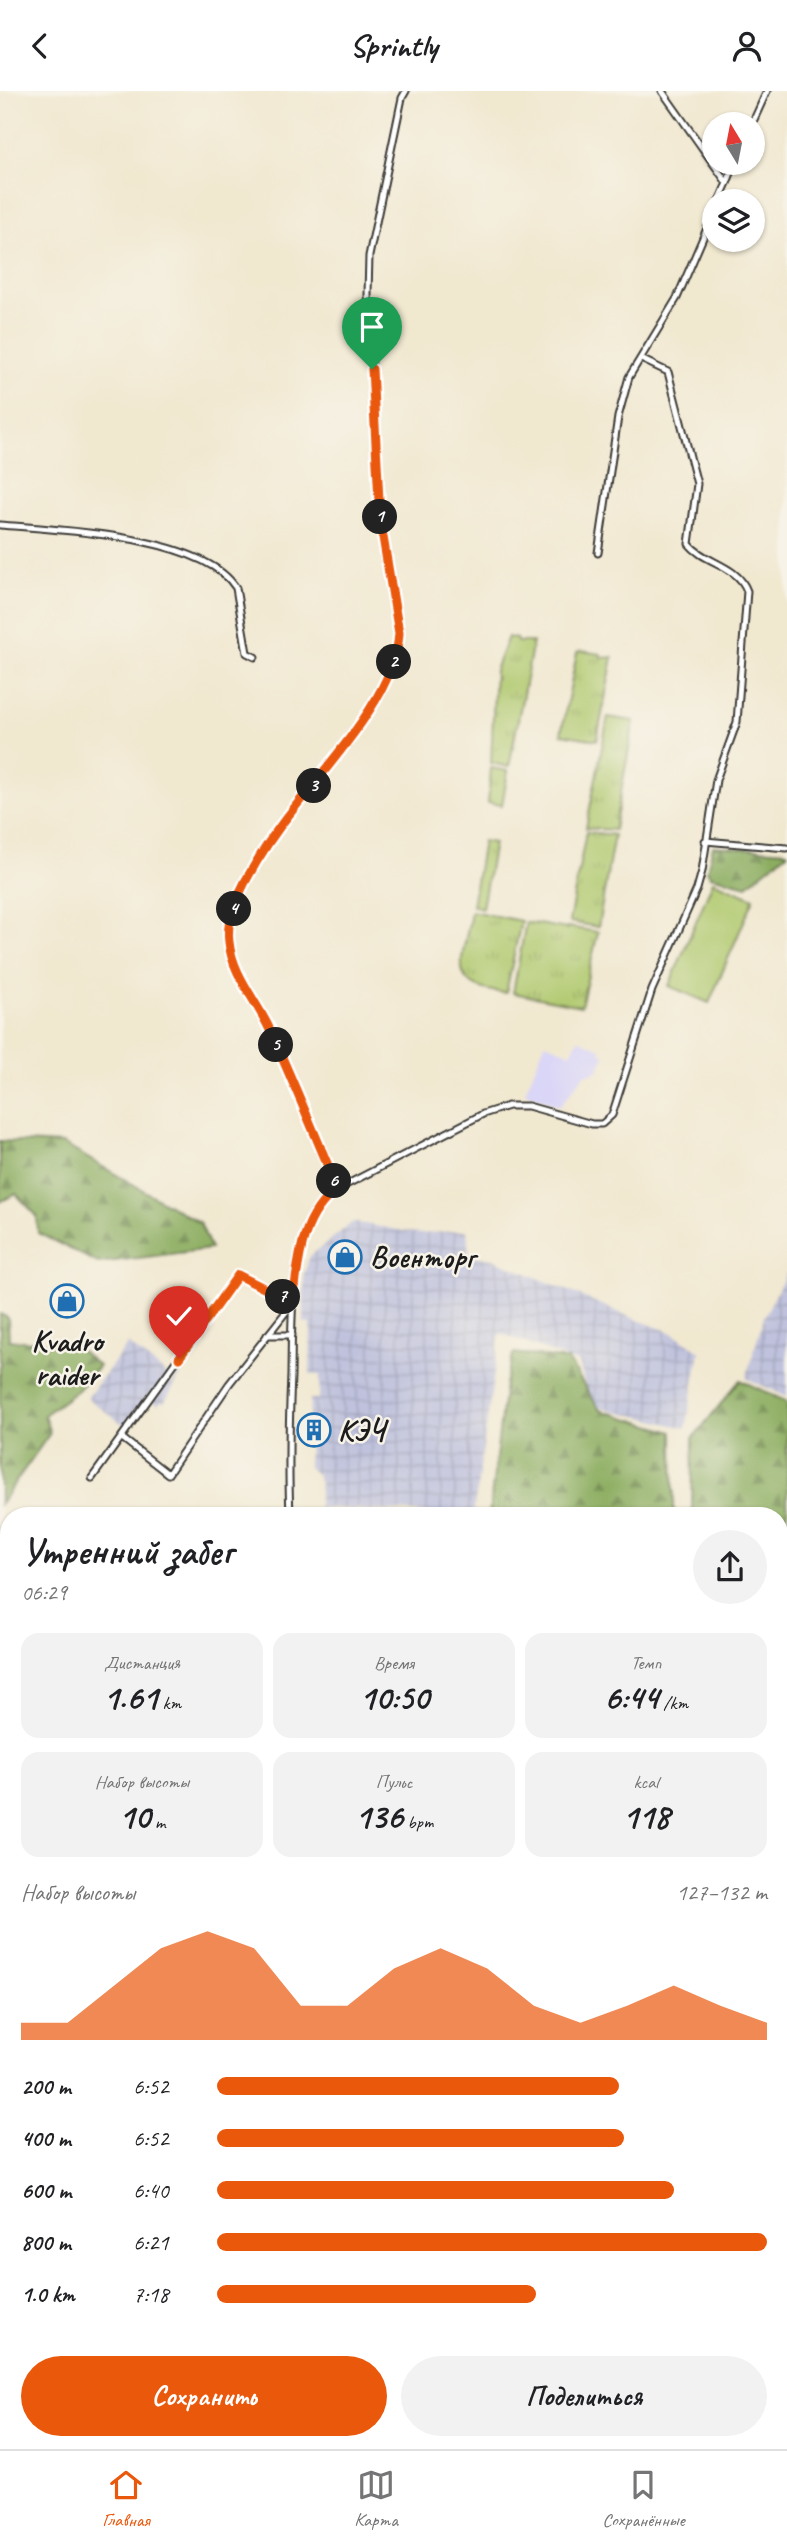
<!DOCTYPE html>
<html lang="ru">
<head>
<meta charset="utf-8">
<style>
	:root { --surface:#fff; --page:#f2f2f2; --text:#202124; --muted:#757577; --line:#e0e0e0; --accent:#ea580c }
	body { margin:0; font-family:Caveat,sans-serif; background:var(--page); color:var(--text); height:100vh; display:flex; flex-direction:column; font-size:26px; white-space:nowrap }
	* { box-sizing:border-box; margin:0 }
	p { font-size:23px; color:var(--muted) }
	.icon { flex:none; width:38px; height:38px; fill:none; stroke:currentColor; stroke-width:2; stroke-linecap:round; stroke-linejoin:round }
	.map { position:relative; flex:1; overflow:hidden }
	.side { position:absolute; left:0px; top:1416px; width:788px; height:943px; display:flex; flex-direction:column; background:var(--surface); border-radius:28px 28px 0 0; box-shadow:0 2px 5px #0004 }
	.side>* { flex:none }
	.needle { width:46px; rotate:350deg }
	.buttons { position:absolute; left:702px; top:21px; display:grid; gap:14px }
	.buttons a { display:grid; place-items:center; width:63px; height:63px; border-radius:50%; background:var(--surface); box-shadow:0 2px 5px #0004; font-size:35px }
	.pin { position:absolute; display:grid; place-items:center; width:60px; height:60px; color:#fff; margin:-72px -30px; border-radius:50% 50% 50% 0; rotate:-45deg; box-shadow:0 0 7px #0007 }
	.pin .icon { rotate:45deg }
	.km { position:absolute; width:35px; height:35px; margin:-18px; border-radius:50%; background:#222; color:#fff; font-size:19px; line-height:35px; text-align:center }
	.round { display:grid; place-items:center; flex:none; width:74px; height:74px; border-radius:37px; background:var(--page) }
	.overview { display:flex; align-items:center; justify-content:space-between; height:119px; padding:0 21px }
	h1 { font-size:38px; font-weight:600; line-height:52px }
	.metrics { display:grid; grid-template-columns:repeat(3,1fr); gap:10px; height:119px; padding:7px 21px }
	.metrics div { display:grid; align-content:center; border-radius:18px; background:var(--page); text-align:center }
	.metrics b { font-size:35px; font-weight:600 }
	.metrics small { font-size:19px; font-weight:400 }
	.metrics p { font-size:19px }
	.chart { height:196px; padding:14px 21px }
	.chart p { display:flex; justify-content:space-between }
	.chart svg { width:100%; height:126px; margin-top:7px; fill:var(--accent); opacity:.7 }
	.primary-button { display:flex; gap:14px; margin-top:auto; padding:14px 21px }
	.primary-button a { flex:1; height:80px; border-radius:42px; background:var(--accent); color:#fff; font-size:28px; font-weight:600; line-height:80px; text-align:center }
	.primary-button a+a { background:var(--page); color:var(--text) }
	ul { padding:0 21px; list-style:none; font-size:23px }
	li { display:grid; grid-template-columns:112px 84px 1fr; align-items:center; height:52px }
	li i { height:18px; border-radius:9px; background:var(--accent) }
	header { display:flex; justify-content:space-between; align-items:center; height:91px; padding:0 21px; background:var(--surface); font-size:32px; font-weight:600 }
	.tabs { display:flex; justify-content:space-around; align-items:center; height:98px; border-top:2px solid var(--line); background:var(--surface); font-size:19px; color:var(--muted) }
	.tabs a { display:grid; justify-items:center; gap:4px }
	.tabs .selected { color:var(--accent) }
	.map>svg:first-child { display:block }
</style>
</head>
<body>
<header><svg class="icon" aria-label="back" viewBox="0 0 24 24"><path d="M15 5l-7 7 7 7"/></svg>Sprintly<svg class="icon" aria-label="person" viewBox="0 0 24 24"><circle cx="12" cy="8" r="4"/><path d="M4 21q1-7 8-7t8 7"/></svg></header>
<div class="map">
<svg width="787" height="2358" viewBox="0 0 787 2358">
	<defs>
		<pattern id="industrial-grid" width="8" height="8" patternUnits="userSpaceOnUse" patternTransform="scale(1.75)"><rect width="8" height="8" fill="#c0c2dd"/><path d="M0 4h8M4 0v8" fill="none" stroke="#a4a6bd"/></pattern>
		<pattern id="grass-tufts" width="24" height="20" patternUnits="userSpaceOnUse" patternTransform="scale(1.75)"><rect width="24" height="20" fill="#b0c96e"/><path d="M3 7l-1-3M5 7V3M7 7l1-3M15 17l-1-3M17 17v-4M19 17l1-3" fill="none" stroke="#97ac5f"/></pattern>
		<pattern id="forest-firs" width="22" height="20" patternUnits="userSpaceOnUse" patternTransform="scale(1.75)"><rect width="22" height="20" fill="#8cad61"/><path d="M5 1l3.5 6h-7zM16 11l3.5 6h-7z" fill="#728c4f"/></pattern>
		<pattern id="garden-furrows" width="10" height="10" patternUnits="userSpaceOnUse" patternTransform="scale(1.75)"><rect width="10" height="10" fill="#b0c96e"/><path d="M-1 1l2-2M0 10L10 0M9 11l2-2" fill="none" stroke="#97ac5f"/></pattern>
	</defs>
	<rect width="100%" height="100%" fill="#f7f3e8"/>
	<filter id="ink" filterUnits="userSpaceOnUse"><feTurbulence type="fractalNoise" baseFrequency=".0143" numOctaves="2"/><feDisplacementMap in="SourceGraphic" scale="14" xChannelSelector="R" yChannelSelector="G"/><feConvolveMatrix kernelMatrix="1 2 1 2 8 2 1 2 1" color-interpolation-filters="sRGB"/></filter>
	<filter id="wash" filterUnits="userSpaceOnUse"><feTurbulence type="fractalNoise" baseFrequency=".00686" numOctaves="4" result="noise"/><feDisplacementMap in="SourceGraphic" scale="28" xChannelSelector="R" yChannelSelector="G"/><feGaussianBlur stdDeviation="1.57" result="paint"/><feColorMatrix in="noise" values="0 0 0 0 0 0 0 0 0 0 0 0 0 0 0 0 0 1.4 0 .05"/><feComposite in="paint" operator="in"/></filter>
	<g filter="url(#wash)">
		<rect width="100%" height="100%" fill="#f1e8d0"/>
		<g fill="#dad6f7">
			<path d="M578,948l23,10 -1,4 5,2 -7,16 -14,4 -24,31 -35,-14 20,-49 26,10z"/>
			<path d="M168,2350h71l3,6 -71,2z"/>
		</g>
		<g fill="url(#industrial-grid)">
			<path d="M353,1131l67,12 47,-4 2,25 24,4 142,60 36,13 29,19 -14,77 -95,-23 -12,-42 -79,-30 -27,182 -155,-8 2,-26h-3v-6l-9,-8 2,-68h9l1,-24 -10,-1 1,-50 -7,-1v-49l6,-18z"/>
			<path d="M787,1181v125l-41,-19 18,-61z"/>
			<path d="M128,1253l43,34 -2,4 3,2 7,-11 2,2 -17,28 -3,-2 -3,4 -12,-8 -22,28 -37,-27z"/>
			<path d="M787,1891v366l-8,-7v-358z"/>
		</g>
		<g fill="url(#grass-tufts)" stroke="#667245" stroke-width="2">
			<path d="M508,546l9,2v3h16l-24,125 -18,-4 4,-93z"/>
			<path d="M581,560l20,3v4l12,-1 -16,83 -36,-6 16,-81z"/>
			<path d="M608,626l26,4 -20,109 -28,-2z"/>
			<path d="M491,677l17,3 -6,34 -14,-2z"/>
			<path d="M586,741l28,3 -16,92 -29,-5z"/>
			<path d="M483,750l11,2 -12,65 -10,-3z"/>
			<path d="M471,820l50,10 -15,72c-65,-6 -41,-35 -35,-82z"/>
			<path d="M526,831l41,7 1,-2 30,5 -17,74 -68,-13z"/>
		</g>
		<g fill="url(#forest-firs)" stroke="#54643e" stroke-width="2">
			<path d="M713,755l74,5v2l-40,32 -36,-9 -4,-6z"/>
			<path d="M0,1050l63,3 137,79 11,26 -113,14 -60,-30 -1,-17 -21,-22 -16,8z"/>
			<path d="M0,1223l8,4 1,22 64,5 26,21 -21,24 -34,25 6,18 -50,71z"/>
			<path d="M514,1262l54,7 32,50 73,22 1,83h-185l16,-132z"/>
			<path d="M740,1289l47,22v151h-8v-38h-87l1,-77z"/>
			<path d="M779,1506l8,1v225l-8,4z"/>
		</g>
		<path fill="url(#garden-furrows)" stroke="#667245" stroke-width="2" d="M0,1736l9,12v163l-9,1z"/>
		<g fill="#b0c96e" stroke="#667245" stroke-width="2">
			<path d="M713,790l41,17 -45,105 -40,-17z"/>
			<path d="M626,2350h126l-5,8h-122z"/>
		</g>
		<g fill="none" stroke-linecap="round" stroke-linejoin="round">
			<path stroke="#69a7db" stroke-width="2" d="M0,1918l9,-1"/>
		</g>
	</g>
	<g filter="url(#ink)">
		<g fill="none" stroke-linecap="round" stroke-linejoin="round">
			<defs>
				<g id="minor">
					<path d="M662,0l65,92 -8,18"/>
					<path d="M752,33l15,-33"/>
					<path d="M727,92l8,-20"/>
					<path d="M0,434c58,5 203,10 236,63l11,65 8,4"/>
					<path d="M598,462l20,-136 11,-40 48,-79 37,-86"/>
					<path d="M705,750l82,7"/>
					<path d="M338,1098c-23,-54 -45,-108 -69,-161 -13,-28 -37,-54 -40,-86 -3,-21 7,-42 16,-60 14,-26 31,-52 50,-75 36,-45 102,-114 104,-174l-19,-114 -12,-225 1,-38 33,-158 4,-7"/>
					<path d="M267,1244h25"/>
					<path d="M122,1347l46,36 61,-90 64,-81"/>
					<path d="M92,1387l146,-203 55,28"/>
					<path d="M290,1424c-2,-46 -1,-93 1,-140 1,-52 -2,-111 21,-159 6,-12 15,-20 26,-27l145,-75 25,-8h20l64,18h10l10,-9 40,-125 45,-101 5,-18 14,-91 21,-58 10,-131c-9,-26 -43,-28 -58,-47l8,-60 -29,-112 -27,-13"/>
					<path d="M0,1620l9,23"/>
					<path d="M0,2110l9,23"/>
					<path d="M0,2142l9,-4"/>
					<path d="M0,2193l9,-4"/>
					<path d="M0,2273l9,-3"/>
					<path d="M93,2350l3,8"/>
					<path d="M289,2350l3,8"/>
					<path d="M347,2350l3,8"/>
					<path d="M62,2358l19,-8"/>
					<path d="M368,2358l21,-8"/>
					<path d="M520,2358l20,-8"/>
				</g>
				<g id="major">
					<path d="M779,1484l8,-3"/>
					<path d="M0,1589l9,-1"/>
					<path d="M0,2003l9,-1"/>
					<path d="M779,2306l8,18"/>
				</g>
			</defs>
			<use href="#minor" stroke="#3c3b37" stroke-width="9"/>
			<use href="#major" stroke="#3c3b37" stroke-width="10"/>
			<use href="#minor" stroke="#fff" stroke-width="5"/>
			<use href="#major" stroke="#fff" stroke-width="7"/>
			<defs>
				<g id="rail">
					<path d="M779,1816l8,-2"/>
					<path d="M779,1911l8,-2"/>
					<path d="M0,1956l9,-1"/>
					<path d="M779,1966h8"/>
					<path d="M779,2071l8,-1"/>
					<path d="M779,2085l8,1"/>
					<path d="M779,2145h8"/>
					<path d="M779,2164l8,1"/>
					<path d="M779,2204l8,4"/>
					<path d="M779,2217l8,6"/>
				</g>
			</defs>
			<use href="#rail" stroke="#1c1c1c" stroke-width="4.5"/>
			<use href="#rail" stroke="#f7f3e8" stroke-width="2" stroke-dasharray="5" stroke-linecap="butt"/>
		</g>
	</g>
	<g fill="none" stroke-linecap="round" stroke-linejoin="round" filter="url(#ink)">
		<defs>
			<path id="route" d="M179,1267l59,-83 55,28c5,-41 8,-89 45,-114 -23,-54 -45,-108 -69,-161 -13,-28 -37,-54 -40,-86 -3,-21 7,-42 16,-60 14,-26 31,-52 50,-75 36,-46 101,-114 104,-174l-19,-114 -8,-150"/>
		</defs>
		<use href="#route" stroke="#fff" stroke-width="14"/>
		<use href="#route" stroke="#ea580c" stroke-width="9"/>
	</g>
	<defs>
		<symbol id="shop-ring" viewBox="-11 -11 22 22"><circle r="9.5" fill="#f7f3e8" stroke="#1f6fb2" stroke-width="1.5"/><path d="M-5-2.5h2.3a2.7 3.5 0 0 1 5.4 0H5L5.5 6h-11ZM-1.5-2.5h3a1.5 2.3 0 0 0-3 0Z" fill="#1f6fb2"/></symbol>
		<symbol id="building-ring" viewBox="-11 -11 22 22"><circle r="9.5" fill="#f7f3e8" stroke="#1f6fb2" stroke-width="1.5"/><path d="M-4-6H4V6H1V3H-1V6H-4ZM-2.5-4.3h1.7v1.8h-1.7ZM.8-4.3h1.7v1.8H.8ZM-2.5-1h1.7V.8h-1.7ZM.8-1h1.7V.8H.8Z" fill="#1f6fb2"/></symbol>
	</defs>
	<g fill-rule="evenodd">
		<use href="#shop-ring" x="326" y="1147" width="38" height="38"/>
		<use href="#shop-ring" x="48" y="1191" width="38" height="38"/>
		<use href="#building-ring" x="295" y="1320" width="38" height="38"/>
	</g>
	<g text-anchor="middle" stroke-width="5" stroke-linejoin="round" paint-order="stroke">
		<g font-size="30" font-weight="bold" fill="#1c1c1c" stroke="#f7f3e8" text-anchor="start">
			<text x="370" y="1176">Военторг</text>
			<text x="67" y="1260" text-anchor="middle">Kvadro<tspan x="67" dy="34">raider</tspan></text>
			<text x="338" y="1349">КЭЧ</text>
		</g>
	</g>
</svg>
<div class="buttons">
<a><svg class="needle" viewBox="-14 -14 28 28"><path d="M0-13l5 13h-10z" fill="#e53935"/><path d="M0 13l5-13h-10z" fill="#757577"/></svg></a>
<a><svg class="icon" aria-label="layers" viewBox="0 0 24 24"><path d="M12 4l9 5-9 5-9-5zM3 14l9 5 9-5"/></svg></a>
</div>
<div class="pin" style="left:372px;top:278px;background:#1e9e55"><svg class="icon" aria-label="arrive" viewBox="0 0 24 24"><path d="M6 21V4h12l-3 4 3 4H6"/></svg></div>
<div class="pin" style="left:179px;top:1267px;background:#d93025"><svg class="icon" aria-label="check" viewBox="0 0 24 24"><path d="M5 12l5 5 9-10"/></svg></div>
<b class="km" style="left:380px;top:426px">1</b>
<b class="km" style="left:394px;top:571px">2</b>
<b class="km" style="left:314px;top:695px">3</b>
<b class="km" style="left:234px;top:818px">4</b>
<b class="km" style="left:276px;top:954px">5</b>
<b class="km" style="left:334px;top:1090px">6</b>
<b class="km" style="left:283px;top:1206px">7</b>
<section class="side">
<div class="overview"><div><h1>Утренний забег</h1><p>06:29</p></div><a class="round"><svg class="icon" aria-label="share" viewBox="0 0 24 24"><path d="M12 15V3M7 8l5-5 5 5M5 13v7h14v-7"/></svg></a></div>
<div class="metrics">
<div><p>Дистанция</p><b>1.61<small> km</small></b></div>
<div><p>Время</p><b>10:50</b></div>
<div><p>Темп</p><b>6:44<small> /km</small></b></div>
</div>
<div class="metrics">
<div><p>Набор высоты</p><b>10<small> m</small></b></div>
<div><p>Пульс</p><b>136<small> bpm</small></b></div>
<div><p>kcal</p><b>118</b></div>
</div>
<div class="chart"><p><span>Набор высоты</span>127–132 m</p>
<svg viewBox="0 0 160 44" preserveAspectRatio="none"><path d="M0 44V38L10 38L20 25L30 12L40 6L50 12L60 32L70 32L80 19L90 12L100 19L110 32L120 38L130 32L140 25L150 32L160 38V44z"/></svg>
</div>
<ul>
<li><b>200 m</b>6:52<i style="width:73%"></i></li>
<li><b>400 m</b>6:52<i style="width:74%"></i></li>
<li><b>600 m</b>6:40<i style="width:83%"></i></li>
<li><b>800 m</b>6:21<i style="width:100%"></i></li>
<li><b>1.0 km</b>7:18<i style="width:58%"></i></li>
</ul>
<div class="primary-button"><a>Сохранить</a><a>Поделиться</a></div>
</section>
</div>
<nav class="tabs">
<a class="selected"><svg class="icon" aria-label="home" viewBox="0 0 24 24"><path d="M3 11l9-7 9 7M6 9v11h12V9"/></svg>Главная</a>
<a><svg class="icon" aria-label="map" viewBox="0 0 24 24"><path d="M3 6l6-2 6 2 6-2v14l-6 2-6-2-6 2zM9 4v14M15 6v14"/></svg>Карта</a>
<a><svg class="icon" aria-label="saved" viewBox="0 0 24 24"><path d="M7 4h10v16l-5-4-5 4z"/></svg>Сохранённые</a>
</nav>
</body>
</html>
